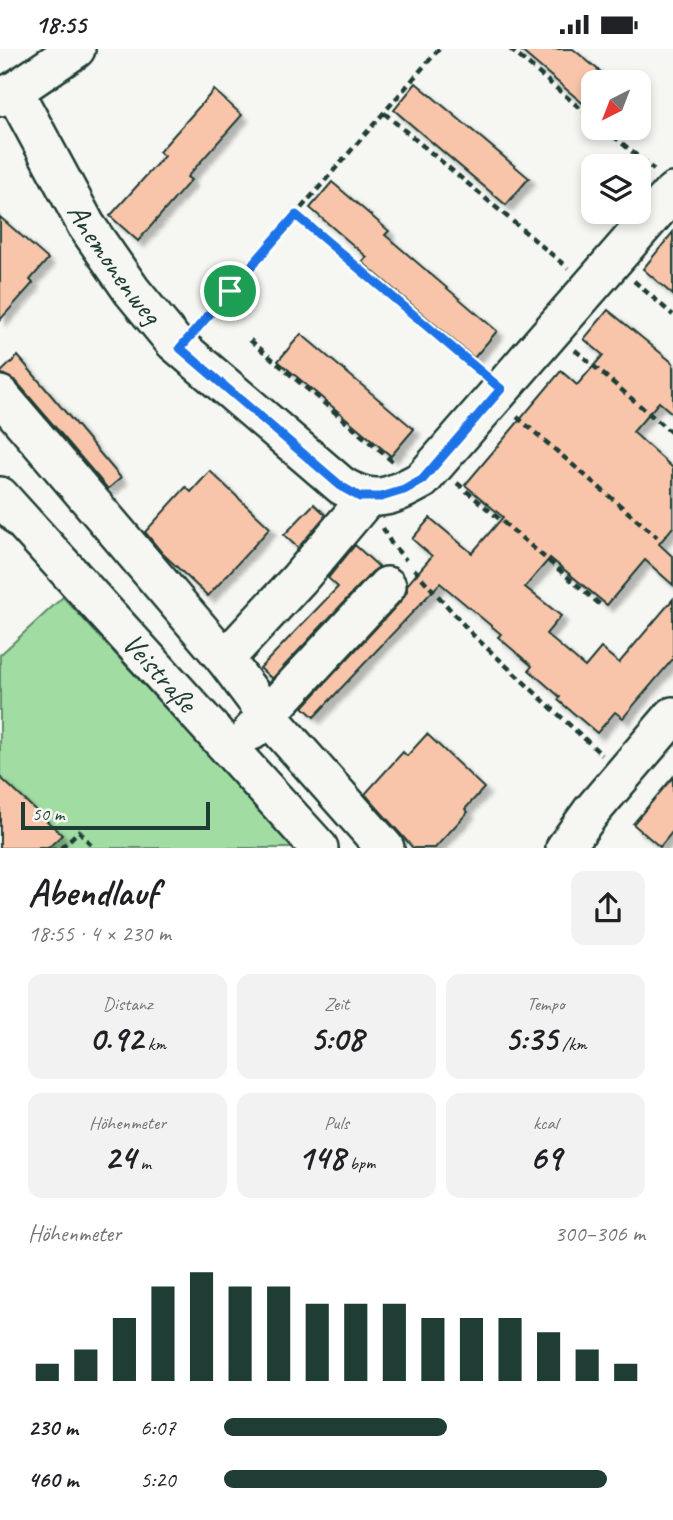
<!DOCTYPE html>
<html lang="de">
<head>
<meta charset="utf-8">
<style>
	:root { --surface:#fff; --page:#f2f2f2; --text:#202124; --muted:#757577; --accent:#1f3d34 }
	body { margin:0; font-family:Caveat,sans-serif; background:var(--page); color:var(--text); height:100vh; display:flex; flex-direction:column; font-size:26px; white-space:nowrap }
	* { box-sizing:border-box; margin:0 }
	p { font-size:23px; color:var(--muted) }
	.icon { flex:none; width:38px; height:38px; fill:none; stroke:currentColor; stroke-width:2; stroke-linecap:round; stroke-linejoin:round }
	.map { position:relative; height:799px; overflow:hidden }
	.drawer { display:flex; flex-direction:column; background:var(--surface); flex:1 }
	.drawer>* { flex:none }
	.needle { width:46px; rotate:222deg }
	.fabs { position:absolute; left:581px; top:21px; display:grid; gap:14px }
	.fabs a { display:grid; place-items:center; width:70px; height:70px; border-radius:14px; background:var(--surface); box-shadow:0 4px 10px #0003; font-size:35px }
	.scale { position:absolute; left:21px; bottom:18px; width:189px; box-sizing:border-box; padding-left:7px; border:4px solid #1f3d34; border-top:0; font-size:19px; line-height:24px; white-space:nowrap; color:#1f3d34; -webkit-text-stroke:5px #f6f6f2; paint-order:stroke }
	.pin { position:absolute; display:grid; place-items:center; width:60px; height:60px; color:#fff; margin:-30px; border:4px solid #fff; border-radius:50%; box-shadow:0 2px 7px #0007 }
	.round { display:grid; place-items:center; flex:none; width:74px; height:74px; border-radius:14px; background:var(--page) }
	.headline { display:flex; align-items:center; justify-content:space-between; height:119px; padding:0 28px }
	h1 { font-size:38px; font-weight:700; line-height:52px }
	.metrics { display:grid; grid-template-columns:repeat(3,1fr); gap:10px; height:119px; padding:7px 28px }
	.metrics div { display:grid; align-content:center; border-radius:14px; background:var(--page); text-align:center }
	.metrics b { font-size:35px; font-weight:700 }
	.metrics small { font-size:19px; font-weight:400 }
	.metrics p { font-size:19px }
	.chart { height:196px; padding:14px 28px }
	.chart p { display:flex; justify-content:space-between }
	.chart svg { width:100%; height:126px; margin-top:7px; stroke:var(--accent); stroke-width:6 }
	ul { padding:0 28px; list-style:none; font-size:23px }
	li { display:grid; grid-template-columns:112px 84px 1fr; align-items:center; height:52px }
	li i { height:18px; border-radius:9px; background:var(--accent) }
	.status { display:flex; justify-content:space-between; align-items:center; height:49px; padding:0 35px; background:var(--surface); direction:ltr }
	.status svg { height:19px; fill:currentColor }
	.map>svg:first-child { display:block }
</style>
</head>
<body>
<div class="status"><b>18:55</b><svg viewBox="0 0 49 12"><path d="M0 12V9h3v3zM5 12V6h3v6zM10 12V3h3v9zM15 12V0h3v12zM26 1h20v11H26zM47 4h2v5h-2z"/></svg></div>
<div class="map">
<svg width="673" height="799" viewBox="0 0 673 799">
	<defs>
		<filter id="shadow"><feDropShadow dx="6" dy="6" stdDeviation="2" flood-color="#0004"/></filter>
	</defs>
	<rect width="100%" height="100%" fill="#f6f6f2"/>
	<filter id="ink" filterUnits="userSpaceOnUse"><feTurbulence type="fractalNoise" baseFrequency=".0143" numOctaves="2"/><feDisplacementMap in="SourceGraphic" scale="14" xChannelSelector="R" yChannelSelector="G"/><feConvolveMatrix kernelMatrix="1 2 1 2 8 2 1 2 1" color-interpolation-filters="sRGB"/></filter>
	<g filter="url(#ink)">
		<path fill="#a1dca3" stroke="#608c6c" stroke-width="2" d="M63,548l231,251h-294v-193z"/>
		<g fill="#f9c5aa" stroke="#1f3d34" stroke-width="2" filter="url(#shadow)">
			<path d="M519,0h54l40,33h-20v30z"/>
			<path d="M416,34l113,95 -23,27 -112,-95z"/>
			<path d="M214,41l28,25 -55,62 4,3 -53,61 -28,-25 54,-60 -5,-4z"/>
			<path d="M332,133l57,49 -4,4 112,96 -23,27 -112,-96 5,-5 -57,-49z"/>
			<path d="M0,168l48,42 -18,21 3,3 -33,37z"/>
			<path d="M673,183v63l-30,-26z"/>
			<path d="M608,261l65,53v51l-14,-12 -26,30 40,36v59l-14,17 14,13v28l-28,-25 -38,45 -57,-47 -25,29 36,29 -15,18 39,33 16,-19 18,15 54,-64v60l-50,59 -8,-6 -18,21 -39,-33 2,-3 -31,-27 3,-4 -34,-29 3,-3 -61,-51 -126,134 -11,-10 99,-107 5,-9v-6l25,-29 -20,-17 18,-21 42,35 31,-36 -38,-32 96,-114 16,14 26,-30 -19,-16z"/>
			<path d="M301,285l113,95 -23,27 -113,-95z"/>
			<path d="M18,307l103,122 -13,11 -92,-108 -16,-8z"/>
			<path d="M210,422l60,57 -62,68 -46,-43 -17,-21 41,-45 5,5z"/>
			<path d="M314,455l12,11 -28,33 -14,-13z"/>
			<path d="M355,496l24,22 -7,5 -100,107 -12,-11 78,-81 -10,-9z"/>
			<path d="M427,685l57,54 -19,21 3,3 -33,36h-22l-48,-54 38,-42 4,4z"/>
			<path d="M0,728l62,58 -14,13h-48z"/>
			<path d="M673,728v54l-13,16 -27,-23z"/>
		</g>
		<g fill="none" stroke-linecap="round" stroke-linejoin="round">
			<defs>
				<g id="minor">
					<path id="s1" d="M14,42l72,134 46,66 42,51 168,144c33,19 49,11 80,-6l251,-288"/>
					<path d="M0,48l14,-6 62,-42"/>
					<path d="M0,346l225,264 42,56 118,133"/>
					<path id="s2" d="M0,447l319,352"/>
					<path d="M225,610l74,-80 69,-82"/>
					<path d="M252,682l135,-145"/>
					<path d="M565,799l26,-36 82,-96"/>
				</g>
			</defs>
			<use href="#minor" stroke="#1f3d34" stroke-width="42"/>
			<g stroke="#1f3d34" stroke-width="4.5" stroke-dasharray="7 5" stroke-linecap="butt">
				<path d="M510,0l83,70"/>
				<path d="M384,64l184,155"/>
				<path d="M604,79l50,42"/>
				<path d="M296,166l183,155"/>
				<path d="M634,232l39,34"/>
				<path d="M199,277l240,-277"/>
				<path d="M250,291l143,122"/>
				<path d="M575,301l98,84"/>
				<path d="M517,368l140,120"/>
				<path d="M457,434l146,124"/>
				<path d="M383,479l8,15 15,17"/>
				<path d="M414,520l59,66 129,120"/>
				<path d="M61,799l18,-17 15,17"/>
			</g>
			<use href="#minor" stroke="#f6f6f2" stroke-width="37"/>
		</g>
	</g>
	<g fill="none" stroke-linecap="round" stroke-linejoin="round" filter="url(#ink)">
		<defs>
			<path id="route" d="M296,166l205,174 -79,91 -18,10 -23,7h-21l-18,-10 -162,-139z"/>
		</defs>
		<use href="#route" stroke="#fff" stroke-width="14"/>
		<use href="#route" stroke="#1a73e8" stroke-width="9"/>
	</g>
	<g text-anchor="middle" stroke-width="7" stroke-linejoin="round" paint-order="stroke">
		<g font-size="30" fill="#1f3d34" stroke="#f6f6f2">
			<text dy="10" stroke="none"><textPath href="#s1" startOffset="200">Anemonenweg</textPath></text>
			<text dy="10" stroke="none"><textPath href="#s2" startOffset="238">Veistraße</textPath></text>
		</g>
	</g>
</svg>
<div class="fabs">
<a><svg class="needle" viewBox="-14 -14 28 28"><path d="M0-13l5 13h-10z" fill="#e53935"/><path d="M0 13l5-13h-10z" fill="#757577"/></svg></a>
<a><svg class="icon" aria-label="layers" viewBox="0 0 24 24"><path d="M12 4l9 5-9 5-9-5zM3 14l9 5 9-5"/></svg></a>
</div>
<div class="scale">50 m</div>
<div class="pin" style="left:230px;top:242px;background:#1e9e55"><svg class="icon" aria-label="arrive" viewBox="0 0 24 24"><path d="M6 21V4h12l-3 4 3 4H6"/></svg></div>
</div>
<section class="drawer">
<div class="headline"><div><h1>Abendlauf</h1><p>18:55 · 4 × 230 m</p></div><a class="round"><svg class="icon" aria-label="share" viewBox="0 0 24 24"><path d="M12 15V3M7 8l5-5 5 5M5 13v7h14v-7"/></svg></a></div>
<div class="metrics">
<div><p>Distanz</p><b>0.92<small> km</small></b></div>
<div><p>Zeit</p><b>5:08</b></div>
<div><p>Tempo</p><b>5:35<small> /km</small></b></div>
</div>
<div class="metrics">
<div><p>Höhenmeter</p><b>24<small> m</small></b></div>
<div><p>Puls</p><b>148<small> bpm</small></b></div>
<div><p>kcal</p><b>69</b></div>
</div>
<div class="chart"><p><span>Höhenmeter</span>300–306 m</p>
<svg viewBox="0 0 160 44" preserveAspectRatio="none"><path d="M5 44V38M15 44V33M25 44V22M35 44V11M45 44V6M55 44V11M65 44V11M75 44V17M85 44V17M95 44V17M105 44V22M115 44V22M125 44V22M135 44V27M145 44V33M155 44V38"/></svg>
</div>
<ul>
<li><b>230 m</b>6:07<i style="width:53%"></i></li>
<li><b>460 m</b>5:20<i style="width:91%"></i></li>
</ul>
</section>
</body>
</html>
